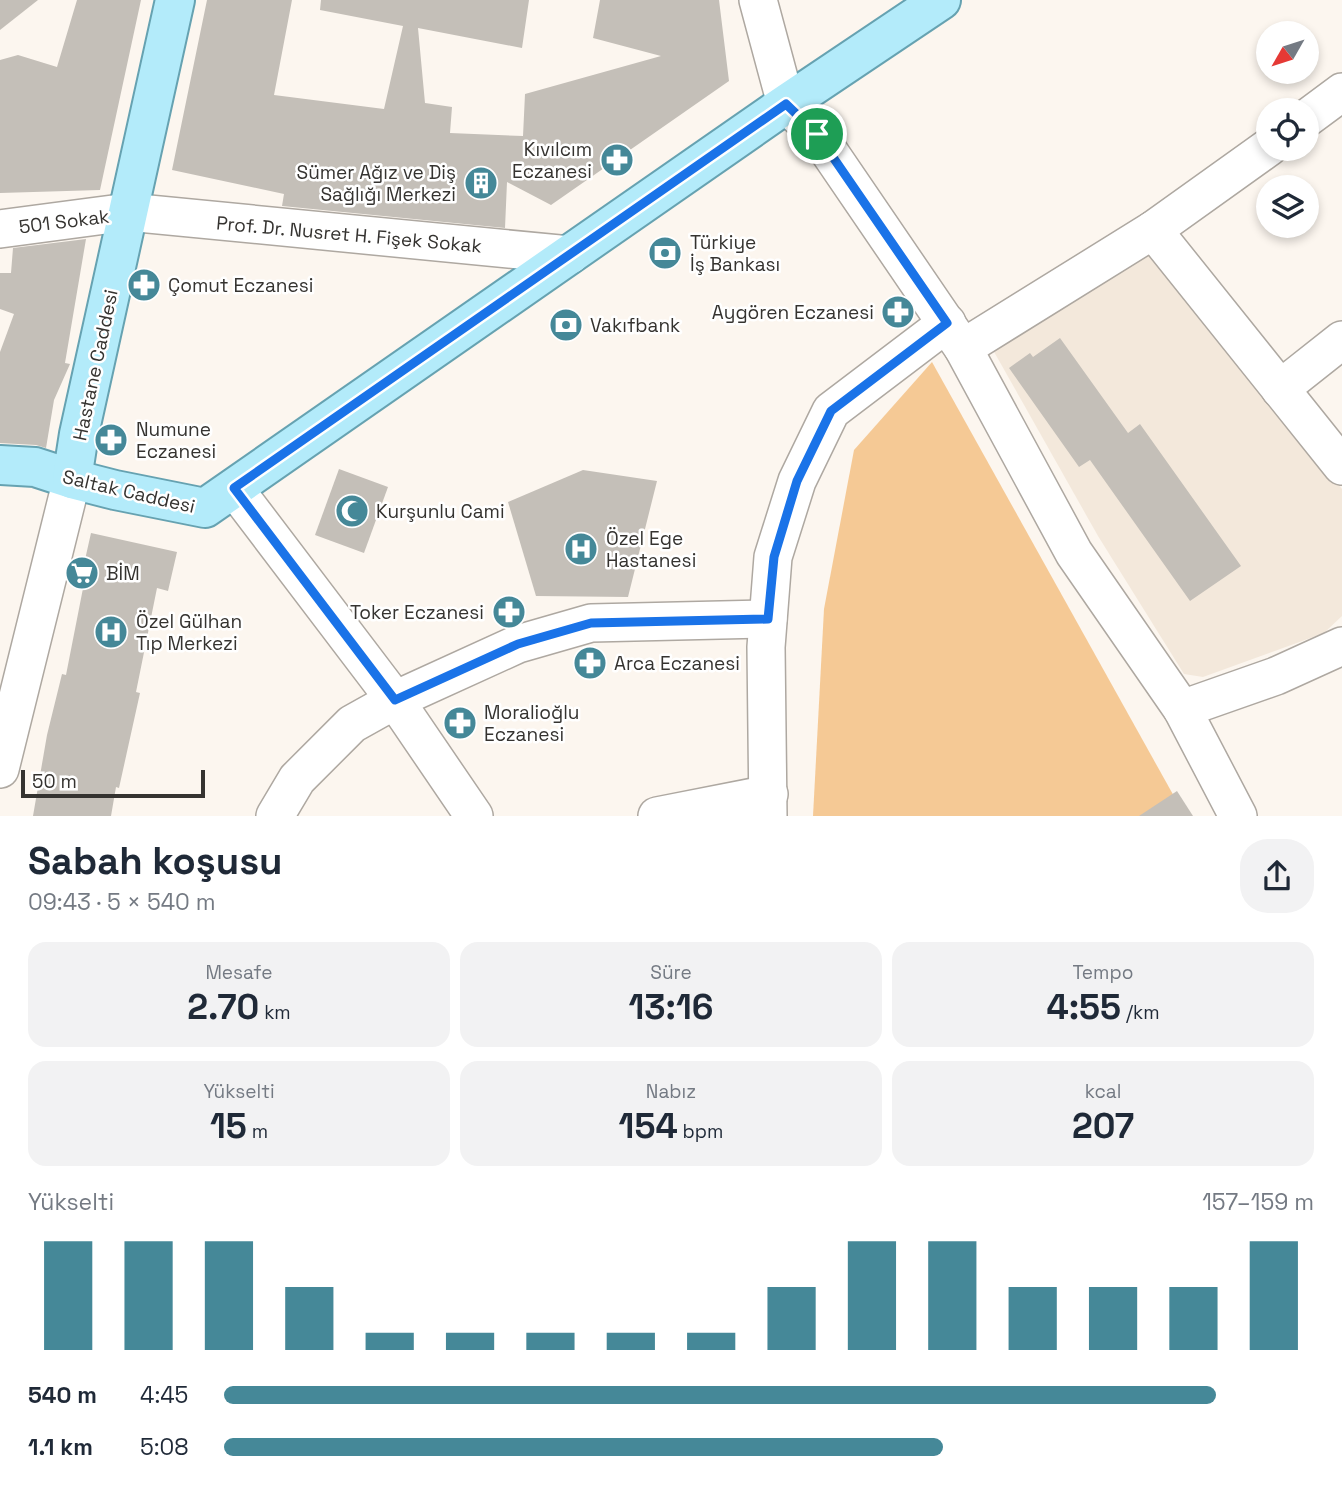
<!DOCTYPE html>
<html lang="tr">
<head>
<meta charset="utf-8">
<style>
	:root { --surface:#fff; --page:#f2f2f3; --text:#1f2937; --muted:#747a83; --accent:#458898 }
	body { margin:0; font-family:"Space Grotesk",sans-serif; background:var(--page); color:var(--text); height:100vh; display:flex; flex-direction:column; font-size:26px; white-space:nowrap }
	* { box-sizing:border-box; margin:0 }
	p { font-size:23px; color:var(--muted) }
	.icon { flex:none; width:38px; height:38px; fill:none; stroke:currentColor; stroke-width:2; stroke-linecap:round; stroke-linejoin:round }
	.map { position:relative; height:816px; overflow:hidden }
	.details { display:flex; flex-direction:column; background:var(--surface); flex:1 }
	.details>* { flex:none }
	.needle { width:46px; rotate:231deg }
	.buttons { position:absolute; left:1256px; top:21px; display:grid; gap:14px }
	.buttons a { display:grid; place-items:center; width:63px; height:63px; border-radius:50%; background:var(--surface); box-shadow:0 4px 10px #0003; font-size:35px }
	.scale { position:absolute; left:21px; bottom:18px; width:184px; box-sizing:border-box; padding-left:7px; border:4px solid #353330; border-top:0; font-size:19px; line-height:24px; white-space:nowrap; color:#353330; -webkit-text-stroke:5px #fff; paint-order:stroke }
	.pin { position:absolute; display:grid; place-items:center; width:60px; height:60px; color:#fff; margin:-30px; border:4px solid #fff; border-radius:50%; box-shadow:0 2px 7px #0007 }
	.round { display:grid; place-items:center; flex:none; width:74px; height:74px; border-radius:28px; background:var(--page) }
	.summary { display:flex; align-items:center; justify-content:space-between; height:119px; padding:0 28px }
	h1 { font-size:38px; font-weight:600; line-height:52px }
	.figures { display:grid; grid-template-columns:repeat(3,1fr); gap:10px; height:119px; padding:7px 28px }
	.figures div { display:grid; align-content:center; border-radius:18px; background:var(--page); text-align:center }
	.figures b { font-size:35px; font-weight:600 }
	.figures small { font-size:19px; font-weight:400 }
	.figures p { font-size:19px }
	.chart { height:196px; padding:14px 28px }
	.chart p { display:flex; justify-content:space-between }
	.chart svg { width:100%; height:126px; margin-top:7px; stroke:var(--accent); stroke-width:6 }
	ul { padding:0 28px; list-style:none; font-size:23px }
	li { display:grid; grid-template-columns:112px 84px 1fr; align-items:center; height:52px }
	li i { height:18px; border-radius:9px; background:var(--accent) }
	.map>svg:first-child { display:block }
</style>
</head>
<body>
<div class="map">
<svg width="1342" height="816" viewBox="0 0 1342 816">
	<rect width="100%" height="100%" fill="#fcf6ef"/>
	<path fill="#f3e8db" d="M1145,249l197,240v127l-18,17 -121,44 -19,-3 -86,-138 -105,-186z"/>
	<path fill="#f5c995" d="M932,362l253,454h-372l11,-207 30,-159z"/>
	<g fill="#c4bfb8">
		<path d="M0,0h38l-38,30z"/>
		<path d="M77,0h64l-41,190 -100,3v-133l18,-5 39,12z"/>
		<path d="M207,0h85l-18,95 110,14 19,-83 -83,-16 1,-10h208l-7,48 -104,-20 7,75 27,4 -2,26 73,3 2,-42 136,-38 -68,-18 7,-38h119l10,81 -178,124 -44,-23 -2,46 -223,-22 2,-12 -112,-24z"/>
		<path d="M86,239l-21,124 5,1 -16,36 -8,48 -10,-3 -36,-2v-91l14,-38 -14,-5v-36h11l2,-25z"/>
		<path d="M1060,338l68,95 12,-9 101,142 -51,35 -100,-141 -11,7 -70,-99 21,-15 3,4z"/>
		<path d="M339,469l49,18 -24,66 -49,-18z"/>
		<path d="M583,470l74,11 -29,116 -92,-1 -28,-94z"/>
		<path d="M91,533l86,19 -9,39 -11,-3 -21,104 4,1 -21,95 -3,-1 -5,29h-78l14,-81 15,-61 4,1 20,-102h-4z"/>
		<path d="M1177,791l16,25h-54z"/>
	</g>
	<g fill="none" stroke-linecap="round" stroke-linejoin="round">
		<defs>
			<g id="minor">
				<path d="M758,0l28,104 31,30 146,214 111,205 108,156 56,107"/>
				<path d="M1307,118l35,-26"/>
				<path d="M0,229l128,-17 442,43"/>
				<path d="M1153,230l189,236"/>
				<path d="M963,348l190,-118 116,-83"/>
				<path d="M1280,389l62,-49"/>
				<path d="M234,488l161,212 79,116"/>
				<path d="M1182,709l94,-33 66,-30"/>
				<path d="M0,769l72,-290"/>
				<path d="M275,816l22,-37 55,-55 43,-24 123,-56 73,-21 177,-4"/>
				<path d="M657,816l112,-22"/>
				<path d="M768,816l-2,-169 7,-90 24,-76 34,-70 116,-88"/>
			</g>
			<g id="major">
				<path d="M0,465l35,2 37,12 43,11 90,18 581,-404 155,-104"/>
				<path d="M72,479l7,-45 96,-434"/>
			</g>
		</defs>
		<use href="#minor" stroke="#aea8a1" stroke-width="40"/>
		<use href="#major" stroke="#66a2b1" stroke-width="42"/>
		<use href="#minor" stroke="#fff" stroke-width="37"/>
		<use href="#major" stroke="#b3ebfa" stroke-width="38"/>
	</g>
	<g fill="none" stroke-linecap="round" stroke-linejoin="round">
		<defs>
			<path id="route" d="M786,104l31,30 130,189 -116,88 -34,70 -23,76 -6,62 -177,4 -73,21 -123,56 -161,-212z"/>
		</defs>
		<use href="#route" stroke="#fff" stroke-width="14"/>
		<use href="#route" stroke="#1a73e8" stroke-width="9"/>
	</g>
	<defs>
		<symbol id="pharmacy-disc" viewBox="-11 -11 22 22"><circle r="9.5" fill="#458898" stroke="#fff"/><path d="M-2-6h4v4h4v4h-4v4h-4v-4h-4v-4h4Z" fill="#fff"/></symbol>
		<symbol id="building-disc" viewBox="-11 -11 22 22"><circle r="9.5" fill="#458898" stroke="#fff"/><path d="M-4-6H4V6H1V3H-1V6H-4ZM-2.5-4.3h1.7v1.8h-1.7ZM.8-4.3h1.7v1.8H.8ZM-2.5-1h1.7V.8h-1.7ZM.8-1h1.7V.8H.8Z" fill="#fff"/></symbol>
		<symbol id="bank-disc" viewBox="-11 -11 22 22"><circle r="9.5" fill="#458898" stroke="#fff"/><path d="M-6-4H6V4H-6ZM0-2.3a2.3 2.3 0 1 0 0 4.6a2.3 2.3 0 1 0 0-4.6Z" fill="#fff"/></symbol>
		<symbol id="mosque-disc" viewBox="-11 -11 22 22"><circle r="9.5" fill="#458898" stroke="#fff"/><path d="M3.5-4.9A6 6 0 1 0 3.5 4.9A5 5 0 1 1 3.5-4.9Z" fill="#fff"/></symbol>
		<symbol id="hospital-disc" viewBox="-11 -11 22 22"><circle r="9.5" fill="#458898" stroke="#fff"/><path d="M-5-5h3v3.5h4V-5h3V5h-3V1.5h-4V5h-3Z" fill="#fff"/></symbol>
		<symbol id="supermarket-disc" viewBox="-11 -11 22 22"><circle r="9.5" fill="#458898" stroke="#fff"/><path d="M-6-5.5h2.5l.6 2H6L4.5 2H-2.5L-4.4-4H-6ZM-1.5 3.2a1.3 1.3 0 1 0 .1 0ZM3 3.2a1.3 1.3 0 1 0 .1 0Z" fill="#fff"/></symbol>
	</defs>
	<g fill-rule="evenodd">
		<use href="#pharmacy-disc" x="598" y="141" width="38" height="38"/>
		<use href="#building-disc" x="462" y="164" width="38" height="38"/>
		<use href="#bank-disc" x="646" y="234" width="38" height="38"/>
		<use href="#pharmacy-disc" x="125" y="266" width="38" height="38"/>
		<use href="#pharmacy-disc" x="879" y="293" width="38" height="38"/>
		<use href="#bank-disc" x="547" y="306" width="38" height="38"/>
		<use href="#pharmacy-disc" x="92" y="421" width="38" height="38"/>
		<use href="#mosque-disc" x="333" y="492" width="38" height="38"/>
		<use href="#hospital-disc" x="562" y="530" width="38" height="38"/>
		<use href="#supermarket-disc" x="63" y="554" width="38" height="38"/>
		<use href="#pharmacy-disc" x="490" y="593" width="38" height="38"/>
		<use href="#hospital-disc" x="92" y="613" width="38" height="38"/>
		<use href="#pharmacy-disc" x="571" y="644" width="38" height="38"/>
		<use href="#pharmacy-disc" x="441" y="704" width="38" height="38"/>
	</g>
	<g text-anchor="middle" stroke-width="5" stroke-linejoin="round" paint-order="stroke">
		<g font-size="19" fill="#353330" stroke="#fff" text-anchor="start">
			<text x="592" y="156" text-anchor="end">Kıvılcım<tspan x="592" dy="22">Eczanesi</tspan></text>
			<text x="456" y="179" text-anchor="end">Sümer Ağız ve Diş<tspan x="456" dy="22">Sağlığı Merkezi</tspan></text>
			<text x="690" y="249">Türkiye<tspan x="690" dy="22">İş Bankası</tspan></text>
			<text x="168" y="292">Çomut Eczanesi</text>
			<text x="874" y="319" text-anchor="end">Aygören Eczanesi</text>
			<text x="590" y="332">Vakıfbank</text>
			<text x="136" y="436">Numune<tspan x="136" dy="22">Eczanesi</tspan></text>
			<text x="376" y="518">Kurşunlu Cami</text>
			<text x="606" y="545">Özel Ege<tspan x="606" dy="22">Hastanesi</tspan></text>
			<text x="106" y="580">BİM</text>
			<text x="484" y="619" text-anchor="end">Toker Eczanesi</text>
			<text x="136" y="628">Özel Gülhan<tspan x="136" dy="22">Tıp Merkezi</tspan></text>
			<text x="614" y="670">Arca Eczanesi</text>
			<text x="484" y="719">Moralioğlu<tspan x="484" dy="22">Eczanesi</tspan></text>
		</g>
		<g font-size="19" fill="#353330" stroke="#fff">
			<text transform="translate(64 221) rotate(-7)" y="7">501 Sokak</text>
			<text transform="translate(349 234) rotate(5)" y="7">Prof. Dr. Nusret H. Fişek Sokak</text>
			<text transform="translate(95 365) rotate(-78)" y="7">Hastane Caddesi</text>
			<text transform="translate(129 491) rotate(13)" y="7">Saltak Caddesi</text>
		</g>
	</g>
</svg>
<div class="buttons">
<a><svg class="needle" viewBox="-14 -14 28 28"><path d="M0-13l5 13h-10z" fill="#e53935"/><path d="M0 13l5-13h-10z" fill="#747a83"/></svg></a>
<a><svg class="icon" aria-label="locate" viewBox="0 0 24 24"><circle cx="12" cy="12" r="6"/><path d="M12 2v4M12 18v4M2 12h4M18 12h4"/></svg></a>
<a><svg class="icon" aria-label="layers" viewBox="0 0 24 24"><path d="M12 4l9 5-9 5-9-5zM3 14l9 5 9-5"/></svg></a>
</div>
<div class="scale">50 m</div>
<div class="pin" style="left:817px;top:134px;background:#1e9e55"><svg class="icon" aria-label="arrive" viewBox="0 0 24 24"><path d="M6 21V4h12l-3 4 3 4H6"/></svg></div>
</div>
<section class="details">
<div class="summary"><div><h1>Sabah koşusu</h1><p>09:43 · 5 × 540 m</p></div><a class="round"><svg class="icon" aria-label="share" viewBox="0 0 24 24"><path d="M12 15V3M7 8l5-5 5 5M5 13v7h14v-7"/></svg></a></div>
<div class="figures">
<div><p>Mesafe</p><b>2.70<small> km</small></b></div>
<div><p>Süre</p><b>13:16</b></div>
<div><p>Tempo</p><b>4:55<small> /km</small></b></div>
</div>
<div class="figures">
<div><p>Yükselti</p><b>15<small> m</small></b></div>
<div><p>Nabız</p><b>154<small> bpm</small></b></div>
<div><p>kcal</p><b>207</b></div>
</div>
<div class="chart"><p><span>Yükselti</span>157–159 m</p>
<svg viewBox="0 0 160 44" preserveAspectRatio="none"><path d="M5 44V6M15 44V6M25 44V6M35 44V22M45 44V38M55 44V38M65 44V38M75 44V38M85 44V38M95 44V22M105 44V6M115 44V6M125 44V22M135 44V22M145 44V22M155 44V6"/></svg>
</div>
<ul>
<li><b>540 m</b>4:45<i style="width:91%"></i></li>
<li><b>1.1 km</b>5:08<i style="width:66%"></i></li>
</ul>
</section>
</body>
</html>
